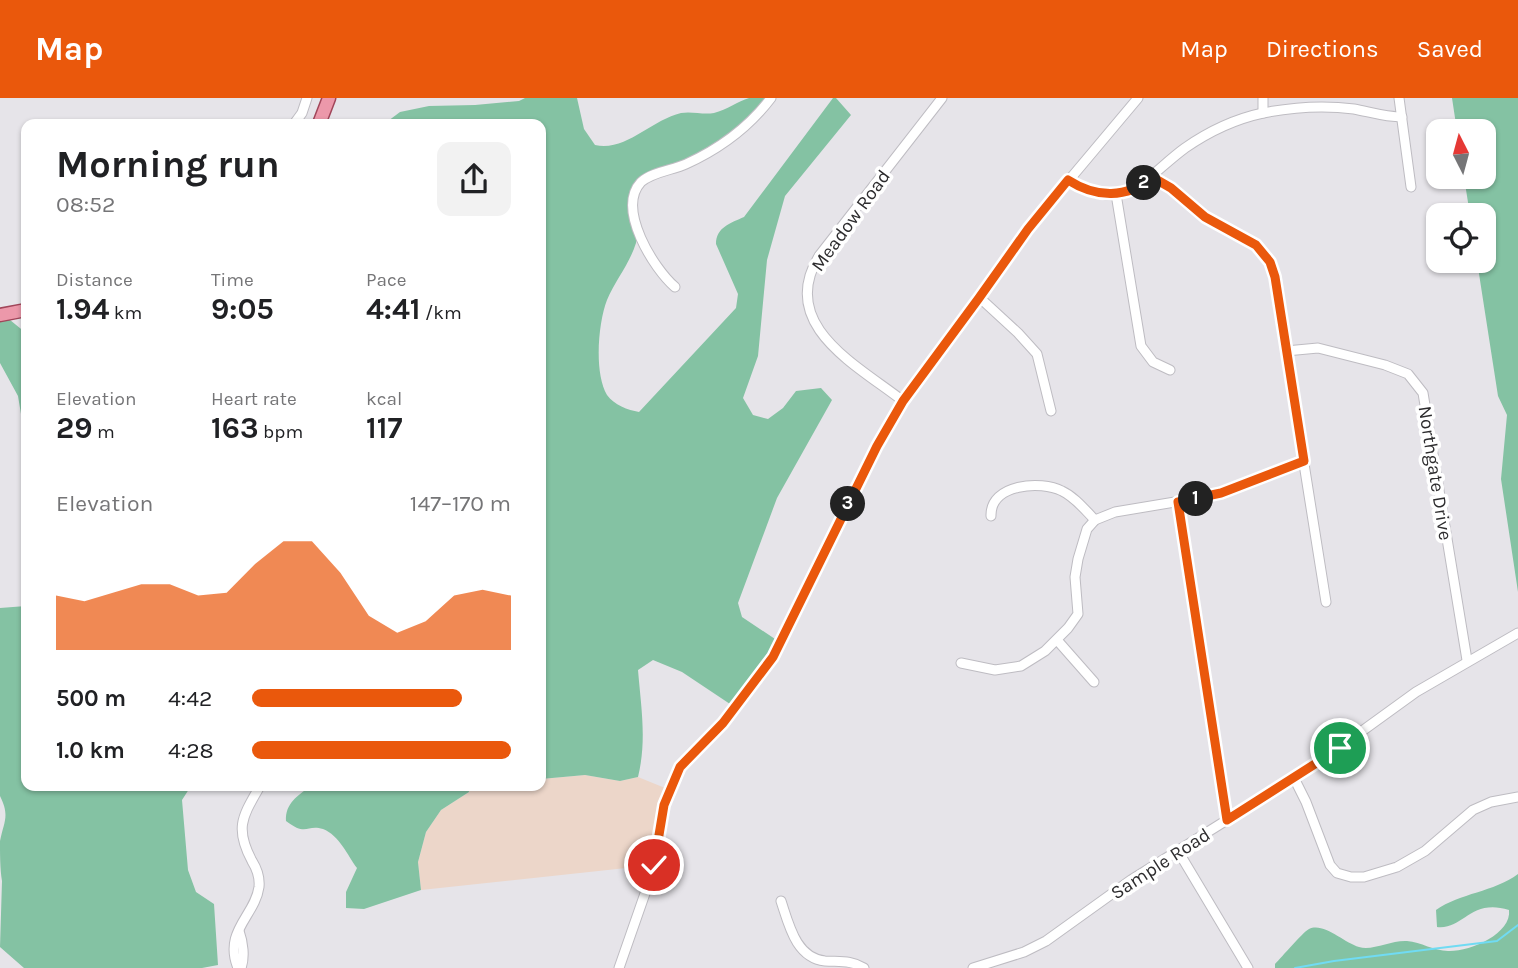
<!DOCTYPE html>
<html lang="en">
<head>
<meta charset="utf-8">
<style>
	:root { --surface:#fff; --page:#f2f2f2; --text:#202124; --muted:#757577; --accent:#ea580c }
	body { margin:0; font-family:Karla,sans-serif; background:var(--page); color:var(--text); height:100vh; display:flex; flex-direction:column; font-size:26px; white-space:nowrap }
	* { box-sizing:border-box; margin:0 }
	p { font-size:23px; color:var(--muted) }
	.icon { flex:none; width:38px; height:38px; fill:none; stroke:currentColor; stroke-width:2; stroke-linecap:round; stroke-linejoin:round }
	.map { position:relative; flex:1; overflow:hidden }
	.drawer { position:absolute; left:21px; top:21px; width:525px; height:672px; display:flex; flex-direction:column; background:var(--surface); border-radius:14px; box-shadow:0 2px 5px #0004 }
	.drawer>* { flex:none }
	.needle { width:46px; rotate:354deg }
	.buttons { position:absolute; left:1426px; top:21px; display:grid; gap:14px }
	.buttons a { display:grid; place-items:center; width:70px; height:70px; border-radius:14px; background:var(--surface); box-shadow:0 2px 5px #0004; font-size:35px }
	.pin { position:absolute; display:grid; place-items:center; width:60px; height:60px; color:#fff; margin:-30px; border:4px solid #fff; border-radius:50%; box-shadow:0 2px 7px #0007 }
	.km { position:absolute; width:35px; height:35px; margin:-18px; border-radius:50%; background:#222; color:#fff; font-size:19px; line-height:35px; text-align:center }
	.round { display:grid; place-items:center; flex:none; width:74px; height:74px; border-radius:14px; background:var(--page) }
	.headline { display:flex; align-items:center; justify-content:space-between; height:119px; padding:0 35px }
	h1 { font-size:38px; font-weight:700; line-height:52px }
	.figures { display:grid; grid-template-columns:repeat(3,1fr); gap:10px; height:119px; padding:7px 35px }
	.figures div { display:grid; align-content:center }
	.figures b { font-size:30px; font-weight:700 }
	.figures small { font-size:19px; font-weight:400 }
	.figures p { font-size:19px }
	.chart { height:196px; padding:14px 35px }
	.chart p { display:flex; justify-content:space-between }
	.chart svg { width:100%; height:126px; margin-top:7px; fill:var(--accent); opacity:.7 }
	ul { padding:0 35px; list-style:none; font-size:23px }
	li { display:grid; grid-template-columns:112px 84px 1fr; align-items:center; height:52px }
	li i { height:18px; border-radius:9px; background:var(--accent) }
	header { display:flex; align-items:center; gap:42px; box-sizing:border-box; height:98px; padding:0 35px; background:var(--accent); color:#fff }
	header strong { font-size:33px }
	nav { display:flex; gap:38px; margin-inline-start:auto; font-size:24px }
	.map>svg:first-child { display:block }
</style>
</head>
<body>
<header>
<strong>Map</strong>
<nav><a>Map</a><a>Directions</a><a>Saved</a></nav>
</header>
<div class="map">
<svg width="1518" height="870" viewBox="0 0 1518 870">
	<rect width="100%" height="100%" fill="#e6e4e9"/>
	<path fill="#ecd6c9" d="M585,677l35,6 18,-4 32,13 -16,75 -233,25 -3,-28 8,-30 15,-22 28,-18 -1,-6h73v-7z"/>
	<g fill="#84c2a3">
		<path d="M525,0h52l7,31 11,16c31,7 56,-25 86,-32 11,-2 22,2 33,0 13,-3 24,-12 35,-15 5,0 12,0 17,0 -20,27 -49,47 -80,61 -13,6 -44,14 -52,26 -12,18 6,42 2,58 -6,20 -21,38 -29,57 -9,23 -13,73 0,95 7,10 21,15 32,17l97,-104 2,-14 -22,-50c0,-17 15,-21 28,-27l89,-119h3l15,17 -66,81 -18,64 -9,96 -15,42 10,17 15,4 15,-11 13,-17 25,-3 11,12 -55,98 -39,105 4,14 36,24 -45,65 -51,-34 -29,-12 -15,10c3,37 9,70 0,107l-18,4 -35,-6 -44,4v-655h-157l16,-12 29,-6 46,-1 44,-4z"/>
		<path d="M1452,0h66v494l-17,-113 6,-64 -9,-19 -21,-135h7v-46h-14l-6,-38h20v-46h-27z"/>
		<path d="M0,222h10l16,13v111l-8,-48 -18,-33z"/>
		<path d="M26,508v180h165l-9,14 6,70 8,22 18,12 4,61 -16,3h-178l-24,-21 2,-66c-2,-12 -2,-28 -2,-40 4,-20 10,-25 0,-45v-188z"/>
		<path d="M310,688h158l1,6 -28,18 -15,22 -8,30 3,28 -57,19 -18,-1v-16l11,-24c-9,-12 -18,-33 -34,-39 -17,-5 -16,8 -37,-8 -1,-18 12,-25 24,-35z"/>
		<path d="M1518,776v94h-243v-4c7,-7 27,-31 34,-35 15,-7 35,14 50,18 14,4 32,-7 48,-6 14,1 27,10 41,10 21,1 64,-17 61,-41 -39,-12 -45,20 -72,17l-1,-17c24,-17 58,-18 82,-36z"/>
	</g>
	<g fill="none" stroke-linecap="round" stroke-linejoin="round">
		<path stroke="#70dbf3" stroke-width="2" d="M1295,870l39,-7 163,-20 21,-16"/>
		<defs>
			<g id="minor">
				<path d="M1399,0l12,89"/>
				<path d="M1263,15v-15"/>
				<path d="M294,26l8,-11 5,-15"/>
				<path d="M1152,79l19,11 34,29 46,25 15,14 7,13 53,333"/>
				<path d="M1068,82c57,37 76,-2 117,-32 23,-16 50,-29 78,-35 30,-6 61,-8 91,-4 16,3 31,8 48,8"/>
				<path d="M1116,96l25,152 12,16 17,8"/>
				<path d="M675,189c-21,-18 -59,-78 -34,-105 11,-10 32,-12 45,-18 33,-15 63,-37 85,-66"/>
				<path d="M980,200l38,35 19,21 14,57"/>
				<path d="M1286,253l32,-3 67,17 23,9 15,19 44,267"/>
				<path d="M903,303c-46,-36 -126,-76 -84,-145l123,-158"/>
				<path d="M1178,404l49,318"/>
				<path d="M991,418c-1,-32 50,-36 71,-25 13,6 23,19 33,29"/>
				<path d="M1057,542l37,42"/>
				<path d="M961,565l34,7 26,-4 24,-15 23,-23 10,-14 -3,-37 3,-18 9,-30 8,-9 20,-8 96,-16 93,-35"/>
				<path d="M1294,680l12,24 24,63 7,8 14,4h13l33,-10 28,-16 48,-41 18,-8 27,-5"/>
				<path d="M1178,753l70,117"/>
				<path d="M781,803c8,24 15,57 44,60 15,1 26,-1 39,7"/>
				<path d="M239,833c4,11 6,26 2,37"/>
				<path d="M238,870c-15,-37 17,-52 21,-81 1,-10 -2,-18 -7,-26 -18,-34 -9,-45 8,-75"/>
				<path d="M619,870l30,-86 15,-77 16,-38 44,-44 49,-66 104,-211 26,-45 125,-172 110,-131"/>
				<path d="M973,870l51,-16 22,-11 85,-61 187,-117 98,-71 102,-59"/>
			</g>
			<g id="major">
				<path d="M319,26l10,-26"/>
				<path d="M0,217l26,-5"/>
			</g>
		</defs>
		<use href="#minor" stroke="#bebcc2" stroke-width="11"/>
		<use href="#major" stroke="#a1465a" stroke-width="15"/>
		<use href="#minor" stroke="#fff" stroke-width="9"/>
		<use href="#major" stroke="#ec98aa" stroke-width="12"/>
	</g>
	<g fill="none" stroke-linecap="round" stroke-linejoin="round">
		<defs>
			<path id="route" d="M654,767l10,-60 16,-38 43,-44 50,-66 104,-211 26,-45 76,-103 49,-69 40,-49c28,18 59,19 84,-3l19,11 34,29 51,28 14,17 5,15 29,184 -83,32 -43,9 49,318 113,-72"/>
		</defs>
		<use href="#route" stroke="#fff" stroke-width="14"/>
		<use href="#route" stroke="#ea580c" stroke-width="9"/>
	</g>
	<g text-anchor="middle" stroke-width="7" stroke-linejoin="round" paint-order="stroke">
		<g font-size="19" fill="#2d2c2e" stroke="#fff">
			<text transform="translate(850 122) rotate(-54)" y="7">Meadow Road</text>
			<text transform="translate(1436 375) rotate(81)" y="7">Northgate Drive</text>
			<text transform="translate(1160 765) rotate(-33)" y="7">Sample Road</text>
		</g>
	</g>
</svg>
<div class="buttons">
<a><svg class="needle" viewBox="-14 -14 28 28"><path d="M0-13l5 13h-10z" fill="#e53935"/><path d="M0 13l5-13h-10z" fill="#757577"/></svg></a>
<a><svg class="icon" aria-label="locate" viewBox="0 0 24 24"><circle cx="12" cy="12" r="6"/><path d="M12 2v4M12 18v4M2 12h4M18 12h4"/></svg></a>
</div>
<div class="pin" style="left:1340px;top:650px;background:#1e9e55"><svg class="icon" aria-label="arrive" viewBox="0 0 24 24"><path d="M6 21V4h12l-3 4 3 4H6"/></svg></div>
<div class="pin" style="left:654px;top:767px;background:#d93025"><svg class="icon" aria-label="check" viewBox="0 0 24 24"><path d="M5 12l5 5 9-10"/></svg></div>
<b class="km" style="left:1196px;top:401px">1</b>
<b class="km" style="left:1144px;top:85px">2</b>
<b class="km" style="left:848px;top:406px">3</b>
<section class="drawer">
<div class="headline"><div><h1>Morning run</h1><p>08:52</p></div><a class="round"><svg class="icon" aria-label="share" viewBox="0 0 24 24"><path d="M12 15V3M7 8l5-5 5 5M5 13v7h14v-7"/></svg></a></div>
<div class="figures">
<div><p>Distance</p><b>1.94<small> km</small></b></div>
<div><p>Time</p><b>9:05</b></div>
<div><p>Pace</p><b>4:41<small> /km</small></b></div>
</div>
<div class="figures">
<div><p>Elevation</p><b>29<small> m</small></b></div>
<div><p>Heart rate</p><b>163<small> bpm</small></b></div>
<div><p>kcal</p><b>117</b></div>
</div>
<div class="chart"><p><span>Elevation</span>147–170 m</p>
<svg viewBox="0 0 160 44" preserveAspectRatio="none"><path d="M0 44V25L10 27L20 24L30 21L40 21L50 25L60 24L70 14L80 6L90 6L100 17L110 32L120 38L130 34L140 25L150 23L160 25V44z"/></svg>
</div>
<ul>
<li><b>500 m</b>4:42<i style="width:81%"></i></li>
<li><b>1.0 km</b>4:28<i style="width:100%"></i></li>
</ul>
</section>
</div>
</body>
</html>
